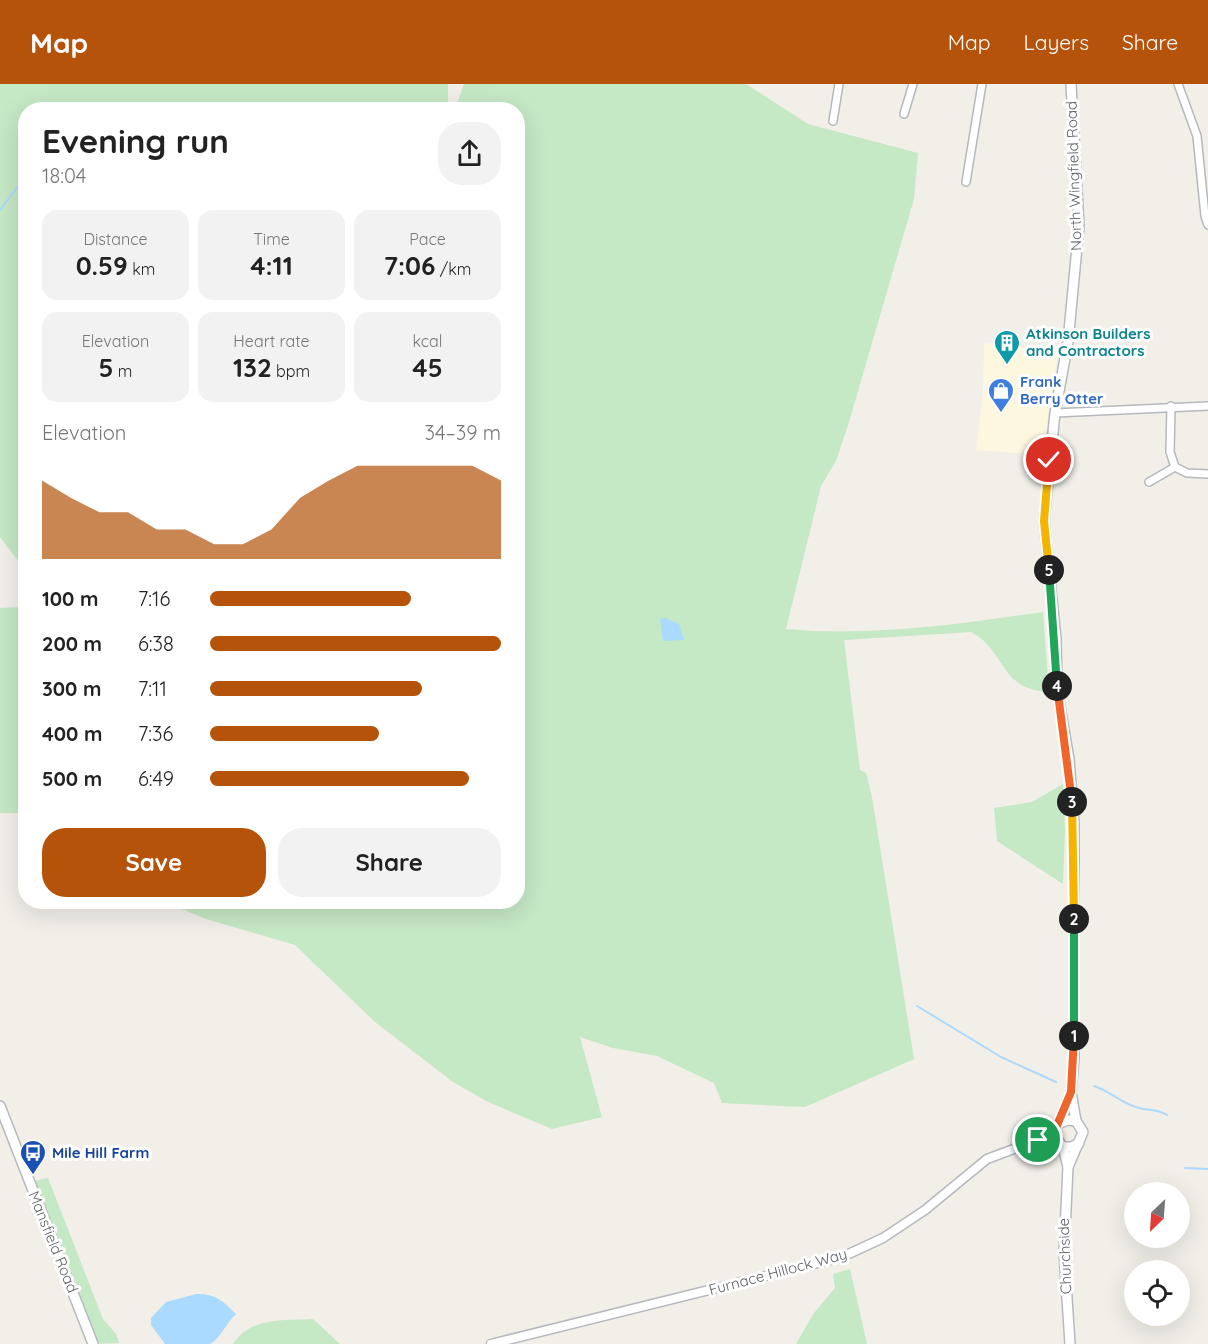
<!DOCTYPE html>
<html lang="en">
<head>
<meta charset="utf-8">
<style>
	:root { --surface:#fff; --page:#f2f2f2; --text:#222; --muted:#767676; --accent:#b45309 }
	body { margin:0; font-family:Quicksand,sans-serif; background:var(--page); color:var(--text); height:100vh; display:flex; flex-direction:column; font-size:22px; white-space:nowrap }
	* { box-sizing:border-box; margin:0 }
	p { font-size:20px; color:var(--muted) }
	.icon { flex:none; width:33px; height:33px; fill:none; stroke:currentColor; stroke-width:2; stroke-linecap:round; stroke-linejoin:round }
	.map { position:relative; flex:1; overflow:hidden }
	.details { position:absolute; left:18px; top:18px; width:507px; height:807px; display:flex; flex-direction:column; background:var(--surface); border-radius:24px; box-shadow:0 6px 24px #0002 }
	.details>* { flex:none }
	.needle { width:39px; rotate:205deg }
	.buttons { position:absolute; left:1124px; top:1098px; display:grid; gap:12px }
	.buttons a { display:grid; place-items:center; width:66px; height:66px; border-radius:50%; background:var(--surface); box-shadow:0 6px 24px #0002; font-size:30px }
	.pin { position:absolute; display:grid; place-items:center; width:51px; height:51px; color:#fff; margin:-26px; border:3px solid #fff; border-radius:50%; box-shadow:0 2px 6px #0007 }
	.km { position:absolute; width:30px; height:30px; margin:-15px; border-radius:50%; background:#222; color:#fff; font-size:16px; line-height:30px; text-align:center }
	.round { display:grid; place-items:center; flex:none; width:63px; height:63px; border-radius:24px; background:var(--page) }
	.head { display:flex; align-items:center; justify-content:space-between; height:102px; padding:0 24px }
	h1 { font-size:33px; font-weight:700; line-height:45px }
	.metrics { display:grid; grid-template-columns:repeat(3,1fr); gap:9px; height:102px; padding:6px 24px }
	.metrics div { display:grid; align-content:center; border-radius:15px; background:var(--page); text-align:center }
	.metrics b { font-size:26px; font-weight:700 }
	.metrics small { font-size:16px; font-weight:400 }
	.metrics p { font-size:16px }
	.chart { height:168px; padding:12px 24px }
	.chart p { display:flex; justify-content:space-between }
	.chart svg { width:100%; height:108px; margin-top:6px; fill:var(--accent); opacity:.7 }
	.cta { display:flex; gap:12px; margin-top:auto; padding:12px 24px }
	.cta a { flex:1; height:69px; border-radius:24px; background:var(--accent); color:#fff; font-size:24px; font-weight:700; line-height:69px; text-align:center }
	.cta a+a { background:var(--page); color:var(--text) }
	ul { padding:0 24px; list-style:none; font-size:20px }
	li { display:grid; grid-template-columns:96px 72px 1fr; align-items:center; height:45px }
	li i { height:15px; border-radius:8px; background:var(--accent) }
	header { display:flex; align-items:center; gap:36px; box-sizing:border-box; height:84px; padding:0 30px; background:var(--accent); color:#fff }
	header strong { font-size:28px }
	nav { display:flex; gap:33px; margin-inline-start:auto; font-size:21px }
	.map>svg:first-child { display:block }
</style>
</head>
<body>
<header>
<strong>Map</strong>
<nav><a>Map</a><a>Layers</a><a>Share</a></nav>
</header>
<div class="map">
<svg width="1208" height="1260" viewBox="0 0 1208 1260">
	<rect width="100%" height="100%" fill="#f1efe8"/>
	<path fill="#fef7e0" d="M984,259l74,8 -16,104 -66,-5 7,-57z"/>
	<g fill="#c5e8c5">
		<path d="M0,0h448v25l-422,1 -1,460 -25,-33z"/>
		<path d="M464,0h282l62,40 110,29 -4,46 -65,223 -13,39 -15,25 -35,143c85,8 173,-5 257,-17l6,80c-50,-2 -42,-41 -78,-60l-127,8 16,130 6,3 6,24 42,262 -109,48 -83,-4 -8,-20 -57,-27 -44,-8 -33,-11 22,80 -50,12 -64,-27 -35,-20 -78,-60 -80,-77 -89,-26 -27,-11 -6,-6h345v-792l-63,-1z"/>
		<path d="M25,515v214h-25v-205l20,-1z"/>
		<path d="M1063,700l2,46 -2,54 -66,-43 -3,-33 38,-6z"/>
		<path d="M48,1094l55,141 13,15 3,9 -24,1 -61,-163z"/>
		<path d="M850,1185l17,75h-71l18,-31 21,-25 -2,-14z"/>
		<path d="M313,1235l27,25h-107c19,-28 50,-23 80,-25z"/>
	</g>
	<g fill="#aadaff">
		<path d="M665,534l14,6 5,16 -21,1 -3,-22z"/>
		<path d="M196,1210c19,-1 27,7 40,20 -10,9 -16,25 -26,30h-45l-14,-19v-7l15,-16z"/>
	</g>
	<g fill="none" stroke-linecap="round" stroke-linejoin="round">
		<g stroke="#aadaff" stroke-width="2">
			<path d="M0,126l26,-34"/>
			<path d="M917,922l84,51 55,25"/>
			<path d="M1094,1002c16,5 28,18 45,22 11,3 17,0 28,7"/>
			<path d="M1185,1084l23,1"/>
		</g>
		<defs>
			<g id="minor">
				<path d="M1178,0l19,52 8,80 3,9"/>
				<path d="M904,30l9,-30"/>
				<path d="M833,37l6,-37"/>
				<path d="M966,98l16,-98"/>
				<path d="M1171,322l-1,46 5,15 12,6 21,1"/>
				<path d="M1055,329l153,-7"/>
				<path d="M1149,398l26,-15"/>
			</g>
			<path id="tertiary" d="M491,1260l351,-87 41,-19 42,-28 62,-51 51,-19 17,-10"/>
			<g id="secondary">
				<path d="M1071,0l8,142 -11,116 -13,71 -11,108 12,118 1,50 12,70 5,64v236l-3,33 5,29"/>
				<path d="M1070,1011l-15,35v7l8,10h9l7,-4"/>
				<path d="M0,1022l93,238"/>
				<path d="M1060,1039l8,-3 8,1 7,11 -15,35"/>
				<path d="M1063,1063l5,20 -4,85 6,92"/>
			</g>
		</defs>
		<use href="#minor" stroke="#b5b8bc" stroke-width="10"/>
		<use href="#tertiary" stroke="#b5b8bc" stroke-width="11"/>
		<use href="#secondary" stroke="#b6babf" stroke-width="12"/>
		<use href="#minor" stroke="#fff" stroke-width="7"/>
		<use href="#tertiary" stroke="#fff" stroke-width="8"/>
		<use href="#secondary" stroke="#fff" stroke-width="9"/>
	</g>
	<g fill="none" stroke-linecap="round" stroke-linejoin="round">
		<defs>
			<path id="split-1" d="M1038,1056l17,-10 16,-38 3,-56"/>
			<path id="split-2" d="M1074,952v-117"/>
			<path id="split-3" d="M1072,718l2,117"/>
			<path id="split-4" d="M1057,602l15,116"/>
			<path id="split-5" d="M1049,486l8,116"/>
			<path id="split-6" d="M1049,376l-5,61 5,49"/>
		</defs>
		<use href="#split-1" stroke="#fff" stroke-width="12"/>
		<use href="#split-2" stroke="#fff" stroke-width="12"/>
		<use href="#split-3" stroke="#fff" stroke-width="12"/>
		<use href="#split-4" stroke="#fff" stroke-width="12"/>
		<use href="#split-5" stroke="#fff" stroke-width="12"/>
		<use href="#split-6" stroke="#fff" stroke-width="12"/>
		<use href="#split-1" stroke="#f0652b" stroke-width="8"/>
		<use href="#split-2" stroke="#22a559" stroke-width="8"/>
		<use href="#split-3" stroke="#f5b400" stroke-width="8"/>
		<use href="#split-4" stroke="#f0652b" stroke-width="8"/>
		<use href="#split-5" stroke="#22a559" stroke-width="8"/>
		<use href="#split-6" stroke="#f5b400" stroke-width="8"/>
	</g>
	<defs>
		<symbol id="building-pin" viewBox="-11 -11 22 30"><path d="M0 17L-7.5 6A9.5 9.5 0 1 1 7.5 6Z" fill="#0f9aa8" stroke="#fff"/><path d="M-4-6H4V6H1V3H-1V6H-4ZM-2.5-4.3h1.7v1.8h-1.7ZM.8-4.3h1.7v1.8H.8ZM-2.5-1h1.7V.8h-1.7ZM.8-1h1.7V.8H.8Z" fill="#fff"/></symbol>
		<symbol id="shop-pin" viewBox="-11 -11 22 30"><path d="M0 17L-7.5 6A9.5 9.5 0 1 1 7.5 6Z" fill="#3f7fe0" stroke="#fff"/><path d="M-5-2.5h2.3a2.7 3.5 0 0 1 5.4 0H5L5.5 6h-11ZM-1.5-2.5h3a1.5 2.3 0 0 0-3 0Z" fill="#fff"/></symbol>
		<symbol id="bus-pin" viewBox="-11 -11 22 30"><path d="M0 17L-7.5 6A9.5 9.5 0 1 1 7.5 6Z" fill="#1a4fb4" stroke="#fff"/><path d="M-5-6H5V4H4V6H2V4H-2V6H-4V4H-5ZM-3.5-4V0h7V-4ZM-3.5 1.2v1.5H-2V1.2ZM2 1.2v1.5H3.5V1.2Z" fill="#fff"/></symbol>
	</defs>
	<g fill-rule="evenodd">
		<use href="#building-pin" x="992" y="244" width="30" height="40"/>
		<use href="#shop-pin" x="986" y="292" width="30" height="40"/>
		<use href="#bus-pin" x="18" y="1054" width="30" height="40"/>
	</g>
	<g text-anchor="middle" stroke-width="6" stroke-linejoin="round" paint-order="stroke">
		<g font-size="15" fill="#5f6368" stroke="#fff">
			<text transform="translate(1074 92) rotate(-92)" y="5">North Wingfield Road</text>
			<text transform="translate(53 1158) rotate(68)" y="5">Mansfield Road</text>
			<text transform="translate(1065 1172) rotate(-92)" y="5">Churchside</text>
			<text transform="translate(778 1188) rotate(-15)" y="5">Furnace Hillock Way</text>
		</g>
		<g font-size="15" font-weight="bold" fill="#0d838f" stroke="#fff" text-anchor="start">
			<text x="1026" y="255">Atkinson Builders<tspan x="1026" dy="17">and Contractors</tspan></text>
		</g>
		<g font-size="15" font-weight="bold" fill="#366cbe" stroke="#fff" text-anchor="start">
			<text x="1020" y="303">Frank<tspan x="1020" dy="17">Berry Otter</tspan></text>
		</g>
		<g font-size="15" font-weight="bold" fill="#164399" stroke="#fff" text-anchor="start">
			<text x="52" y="1074">Mile Hill Farm</text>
		</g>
	</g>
</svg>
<div class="buttons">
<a><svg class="needle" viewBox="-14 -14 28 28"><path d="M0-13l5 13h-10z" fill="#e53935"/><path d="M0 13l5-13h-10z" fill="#767676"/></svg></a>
<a><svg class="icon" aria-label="locate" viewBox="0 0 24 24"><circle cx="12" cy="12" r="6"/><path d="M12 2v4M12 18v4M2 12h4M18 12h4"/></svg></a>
</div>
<div class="pin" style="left:1038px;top:1056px;background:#1e9e55"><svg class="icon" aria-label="arrive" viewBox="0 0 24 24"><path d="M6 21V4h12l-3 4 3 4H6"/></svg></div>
<div class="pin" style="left:1049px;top:376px;background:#d93025"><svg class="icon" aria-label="check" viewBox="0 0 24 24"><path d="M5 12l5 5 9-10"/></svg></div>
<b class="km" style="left:1074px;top:952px">1</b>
<b class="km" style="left:1074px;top:835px">2</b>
<b class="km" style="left:1072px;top:718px">3</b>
<b class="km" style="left:1057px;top:602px">4</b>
<b class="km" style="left:1049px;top:486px">5</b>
<section class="details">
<div class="head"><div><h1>Evening run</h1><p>18:04</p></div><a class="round"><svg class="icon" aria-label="share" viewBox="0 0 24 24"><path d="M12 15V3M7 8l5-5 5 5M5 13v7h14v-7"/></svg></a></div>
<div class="metrics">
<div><p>Distance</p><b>0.59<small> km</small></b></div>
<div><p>Time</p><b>4:11</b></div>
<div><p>Pace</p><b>7:06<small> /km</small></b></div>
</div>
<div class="metrics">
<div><p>Elevation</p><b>5<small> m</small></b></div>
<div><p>Heart rate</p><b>132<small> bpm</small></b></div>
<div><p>kcal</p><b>45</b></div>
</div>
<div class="chart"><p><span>Elevation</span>34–39 m</p>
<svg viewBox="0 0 160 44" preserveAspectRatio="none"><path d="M0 44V12L10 19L20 25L30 25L40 32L50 32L60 38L70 38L80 32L90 19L100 12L110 6L120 6L130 6L140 6L150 6L160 12V44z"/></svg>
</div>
<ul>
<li><b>100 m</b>7:16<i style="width:69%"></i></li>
<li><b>200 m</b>6:38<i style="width:100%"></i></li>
<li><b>300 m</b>7:11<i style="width:73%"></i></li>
<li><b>400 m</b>7:36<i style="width:58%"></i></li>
<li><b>500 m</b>6:49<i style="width:89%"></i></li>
</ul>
<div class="cta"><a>Save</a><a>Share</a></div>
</section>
</div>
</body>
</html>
